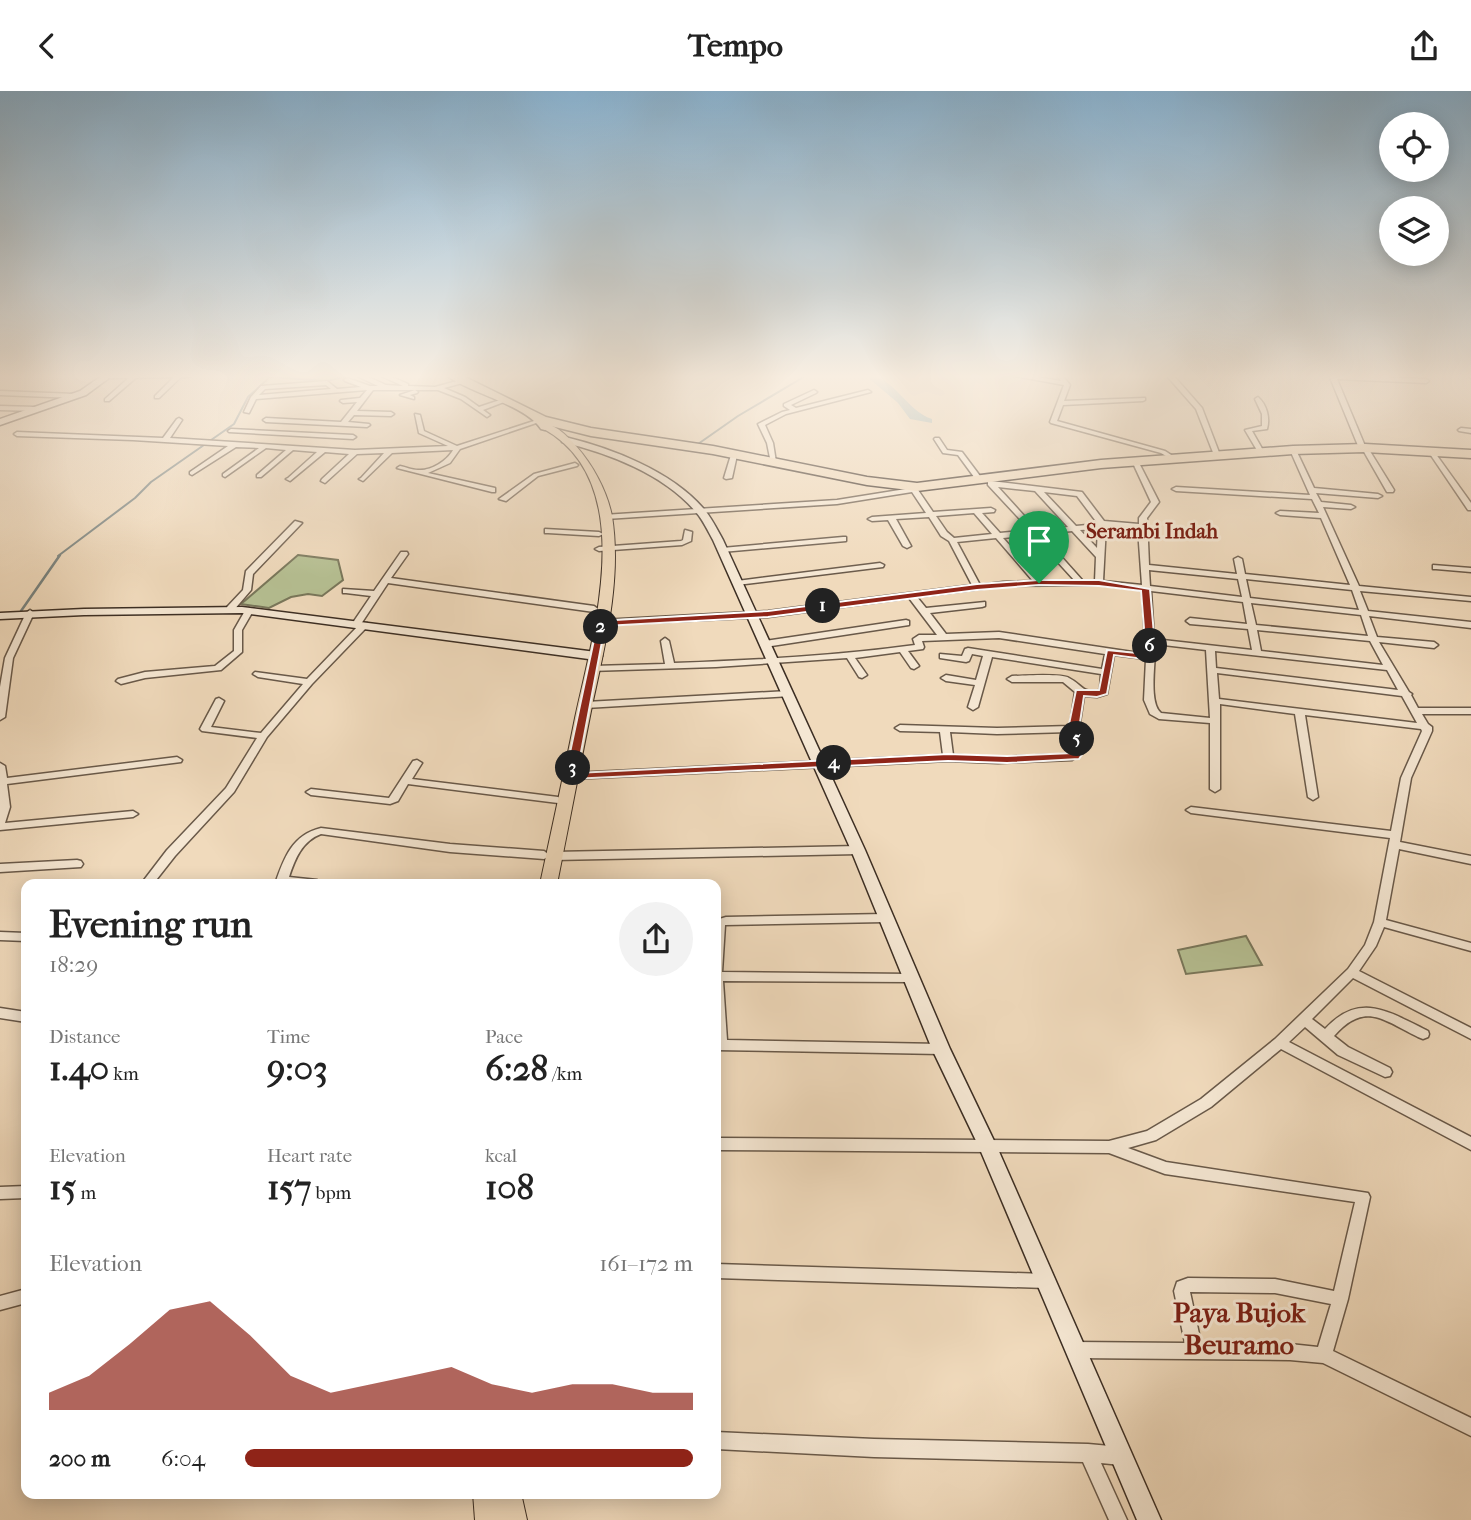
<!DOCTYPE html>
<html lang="en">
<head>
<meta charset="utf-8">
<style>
	:root { --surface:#fff; --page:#f2f2f2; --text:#222; --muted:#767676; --accent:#8f2418 }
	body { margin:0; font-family:"IM FELL French Canon",serif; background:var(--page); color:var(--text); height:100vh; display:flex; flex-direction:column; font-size:26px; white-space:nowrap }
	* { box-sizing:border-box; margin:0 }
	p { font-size:23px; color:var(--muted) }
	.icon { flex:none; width:38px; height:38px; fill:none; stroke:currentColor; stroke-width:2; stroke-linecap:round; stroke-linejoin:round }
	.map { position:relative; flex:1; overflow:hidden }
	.details { position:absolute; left:21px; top:788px; width:700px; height:620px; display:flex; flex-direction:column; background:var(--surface); border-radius:14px; box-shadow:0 4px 18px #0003 }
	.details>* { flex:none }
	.tools { position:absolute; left:1379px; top:21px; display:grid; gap:14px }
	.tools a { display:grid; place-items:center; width:70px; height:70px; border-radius:50%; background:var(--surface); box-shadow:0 4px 18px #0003; font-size:35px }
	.pin { position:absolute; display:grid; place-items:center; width:60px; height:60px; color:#fff; margin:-72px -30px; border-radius:50% 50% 50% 0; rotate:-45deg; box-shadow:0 0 7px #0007 }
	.pin .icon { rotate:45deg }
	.km { position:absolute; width:35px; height:35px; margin:-18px; border-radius:50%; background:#222; color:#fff; font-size:19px; line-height:35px; text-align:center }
	.round { display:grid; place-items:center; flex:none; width:74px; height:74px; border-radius:37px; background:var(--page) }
	.headline { display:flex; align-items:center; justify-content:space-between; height:119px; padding:0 28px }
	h1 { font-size:38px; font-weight:800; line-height:52px }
	.stats { display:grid; grid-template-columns:repeat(3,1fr); gap:10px; height:119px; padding:7px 28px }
	.stats div { display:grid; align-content:center }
	.stats b { font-size:35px; font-weight:800 }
	.stats small { font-size:19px; font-weight:400 }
	.stats p { font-size:19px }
	.chart { height:196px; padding:14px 28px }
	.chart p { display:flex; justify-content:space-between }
	.chart svg { width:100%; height:126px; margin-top:7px; fill:var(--accent); opacity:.7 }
	ul { padding:0 28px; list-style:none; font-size:23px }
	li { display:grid; grid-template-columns:112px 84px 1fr; align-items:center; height:52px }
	li i { height:18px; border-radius:9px; background:var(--accent) }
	header { display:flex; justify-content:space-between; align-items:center; height:91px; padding:0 28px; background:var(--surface); font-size:32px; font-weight:800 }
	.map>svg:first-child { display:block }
</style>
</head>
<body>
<header><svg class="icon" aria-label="back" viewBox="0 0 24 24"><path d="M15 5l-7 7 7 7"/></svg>Tempo<svg class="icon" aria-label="share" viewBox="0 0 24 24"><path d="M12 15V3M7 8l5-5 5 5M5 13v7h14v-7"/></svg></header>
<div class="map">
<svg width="1471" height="1429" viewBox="0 0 1471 1429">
	<rect width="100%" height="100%" fill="#f0dabc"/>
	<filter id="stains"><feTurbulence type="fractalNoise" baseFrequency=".00286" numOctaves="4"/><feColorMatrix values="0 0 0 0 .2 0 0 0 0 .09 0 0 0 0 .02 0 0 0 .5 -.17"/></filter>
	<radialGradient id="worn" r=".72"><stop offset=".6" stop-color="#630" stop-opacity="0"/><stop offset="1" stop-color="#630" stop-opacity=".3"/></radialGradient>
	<g fill="#b6c093" stroke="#79775b" stroke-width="2">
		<path d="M298,464l40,5 5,20 -21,16 -14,-2 -17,3 -22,11 -28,-4z"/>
		<path d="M1246,845l16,29 -76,9 -8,-24z"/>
	</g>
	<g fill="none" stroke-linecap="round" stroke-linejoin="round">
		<g stroke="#76817e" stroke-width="2">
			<path d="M698,353l40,-28 69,-41"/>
			<path d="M58,465l77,-58 16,-16 83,-58 14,-27 22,-20 57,4 24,-6"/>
		</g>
		<path stroke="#76817e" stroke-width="2.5" d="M21,520l39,-56"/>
		<path fill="#9db8ba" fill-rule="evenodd" d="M865,284c29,0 41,36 67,44v4l-22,-4 -12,-16z"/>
		<defs>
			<g id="street">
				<path d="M132,284l6,1 -29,25h-4v-2z"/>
				<path d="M176,284h7l-24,23h-4v-2z"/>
				<path d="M364,284l22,10 17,1 -24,-11h9l20,9v2l27,1 29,-8 2,1v2l-22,6 21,9 14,10 27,-9 3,2 -26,10 7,5 -3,2 -26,-18 -23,-9h-65l-16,21 34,1 3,2 -3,2 -37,-1 -6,7 21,2 1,1 -3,2 -101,-5 -3,-2 3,-2 75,4 16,-20 -14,1 -3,-2 1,-1 19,-2 7,-8 -111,9 -7,14 -5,-1 7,-15 10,-11 66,-5 10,8 24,-2 -16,-6 -1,-1 3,-2 23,8h8l-21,-10zM326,294l5,4 -72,6 6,-6z"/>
				<path d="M1009,284h16l36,6 -5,-6h6l8,10 -6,16 81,-3v2l-2,1 -80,4 -6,16 108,30 11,7 -5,1 -10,-6 -110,-30 -1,-1 14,-37z"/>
				<path d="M1166,284h7l29,33 18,47 -1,1 -5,-1 -18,-46z"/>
				<path d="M1329,284l97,4 3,2 -3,2 -89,-4 28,67 3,2 26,42 -1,2h-6l-24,-42 -4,-2z"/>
				<path d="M1471,284v3l-3,-2v-1z"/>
				<path d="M415,299l3,2 -1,1 -7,2 4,2v2l-14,-4z"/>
				<path d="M814,299l3,2 -1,1 -25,12 5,3 72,-18 3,2 -85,22 -21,11 8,18 3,19 -5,1 -4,-20 -9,-19 24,-12 8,-2 -6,-4v-2z"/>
				<path d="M0,300l75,3 3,2 -3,2 -75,-3z"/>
				<path d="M1258,306c9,8 12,21 9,32l-15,2 12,21 -3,2 -3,-2 -13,-22 17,-4v-12l-7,-15z"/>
				<path d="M0,315l36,1 3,2 -3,2 -36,-1z"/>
				<path d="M415,323l5,1 4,16 33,15 83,-27 5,1 -85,29 -10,14 -22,10 67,15v4h-3l-95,-24 3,-2c6,1 12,4 18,4 13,1 29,-9 35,-20l-61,3 -29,28 -4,-2 2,-1 23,-25 -27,1 -32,29 -4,-2 1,-2 27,-25 -24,-2 -35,29 -4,-2 2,-1 29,-26 -24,-2 -32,27h-4v-2l29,-25 -20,-2 -41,29 -2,-1v-2l36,-26 -23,-1 -44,28 -2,-1v-2l38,-26 -95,-6 -116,-4 -3,-2 3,-2 146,6 14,-19 2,-1 3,2 -12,18 185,12 93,-4 -29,-13z"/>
				<path d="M1461,337l10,1v4l-12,-2 -1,-1z"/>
				<path d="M231,338l122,6 3,2 -3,2 -124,-7 -1,-1z"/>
				<path d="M935,347h4l8,12 15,2 21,28 -2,1h-4l-19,-26 -15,-2 -9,-14z"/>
				<path d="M1293,357l3,2 18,38 64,6 4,2 -4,2 -62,-5 5,9 30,3 4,2 -4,2 -28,-2 36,79 112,11v4l-111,-10 8,20 103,11v6l-102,-12 8,21 57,5 4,3 -4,3 -55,-6 30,50 3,2 -1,1 7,13h53v6h-49l6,10 4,3v4l-21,47 -11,64 71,14v8l-72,-15 -13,71 85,23v8l-87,-24 -8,19 -17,25 112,57v11l-118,-61 -41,41 13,10c35,-38 64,-17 103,2l1,3 -1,3 -5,2 -5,-2c-35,-17 -53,-36 -84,-1l14,11 42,21 2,4 -2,4 -5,1 -47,-22 -33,-28 -16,15 182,95v13l-190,-101 -70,58 -55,33 -28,8 38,14 202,31 2,4 -22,102 -15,52 138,67v18l-148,-73 -33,-3 -216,-2 -6,-3 -2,-5 2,-5 6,-3 111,1 -11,-52 3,-9 11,-4 87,1 59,12 21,-89 -190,-28 -56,-21 -393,-3v-12l393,3 38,-10 54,-32 74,-60 73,-70 17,-24 9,-23 16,-84 -199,-25 -5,-3 5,-3 200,24 10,-53 21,-47 -1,-2 -116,-14 13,82 -5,3 -5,-3 -13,-83 -75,-10v85l-5,3 -5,-3v-66l-51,-4 -9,-5 -6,-14 2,-41 -32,-4 -7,39 -10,3 -13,-1 -5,33 4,24 -11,7 -74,3 -50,-2 -377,18 -5,-3 5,-3 372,-18 -3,-23 -40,-1 -5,-3 5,-3 97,3 73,-2 5,-34 -12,-10h-51l-5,-3 5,-3c12,0 49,-3 57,2 14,7 13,16 31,12l1,-16 -109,-17 -14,50 -5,3 -5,-3 7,-22 -29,-4 -5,-3 5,-3 30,5 7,-24 -11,-2 -3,7 -3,1 -26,-4v-4l22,2 3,-7 3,-1 134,21 3,-15 -106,-16 -77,3 2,6 -1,2 -15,2 11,15 -5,3 -3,-1 -11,-16 -45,6 12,17 -5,3 -3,-1 -12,-19 -131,9 -126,4 -2,-2 5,-3 72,-2 -4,-23 4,-3 4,3 5,22c81,-3 161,-7 241,-18l-2,-6 6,-4h18l-28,-37 -141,19 -170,8v-4l3,-1 167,-9 204,-26 -23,-44 -8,-5 -12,-19 -33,2 15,27 -4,2 -4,-2 -15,-26 -16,1 -4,-2 4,-2 54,-4 -14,-21 -75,12 -231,15h-3v-4l234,-15 75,-12 5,-3 4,2 -3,3 15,22 58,-4 4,2 -1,2 -12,1 18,20 30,-3 -42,-45v-4h3l91,11 22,29 35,3v-6l12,-16 -19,-41 3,-2 3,2 21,41 -12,16 2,47 88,9 -3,-15 4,-2 4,2 3,15 105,11 -29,-67 -41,-3 -4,-2 4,-2 39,2 -7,-14 -136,-8 -4,-2 4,-2 134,8 -20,-45zM998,396l37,4 33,36 -31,3zM1044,401l33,4 21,28 -22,2zM974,422l18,21 -38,4 -7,-6 -11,-16zM1106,435l32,3 4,56 -39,-4zM1098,438l-1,19 -17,-18zM1072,440l24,26 -1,24h-12l-42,-47zM1033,444l42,46h-33l-39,-43zM996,447l37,43 -30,1 -23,3 -23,-43zM1149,479l89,9 4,18 -92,-11zM1246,488l106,11 7,20 -109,-12zM1099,494l43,5 4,64 -147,-22 -53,2 -16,-21 52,-6 3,-1v-4l-59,6 -9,-11 86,-11zM1151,500l92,11 4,22 -57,-6 -4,3 4,3 58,5 4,21 -98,-11zM1251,512l110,12 7,21 -112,-11zM1257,539l113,11 13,24 -122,-14zM1155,553l51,6 4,68 -49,-5c-13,-11 -5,-51 -6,-69zM1215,560l172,19 11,20 -182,-22zM1217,582l185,23 15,27 -198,-24zM950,641l47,2 73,-2 3,20 -3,2 -72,3 -45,-2zM1190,1201l85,1 56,11 -13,43 -28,-3 -89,-1z"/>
				<path d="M1429,359h4l38,53v7h-3l-40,-59z"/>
				<path d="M734,362l3,2 -5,23 -6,1 -2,-1 7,-23z"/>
				<path d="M575,372l3,2 -1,1 -39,10 -32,25 -7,-2 35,-25z"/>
				<path d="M295,430l7,2 -49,51 -2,16 -18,21h-6v-4l16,-17 3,-19z"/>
				<path d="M545,438l54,3 4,2 -4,2 -51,-3h-3z"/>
				<path d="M685,439l7,2 -1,9 -9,4 -83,6 -4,-2 4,-2 82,-6 2,-1z"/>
				<path d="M843,446h3v4l-124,11 -4,-2 4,-2z"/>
				<path d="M401,461h6l1,2 -17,24 203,28 4,3 -4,3 -206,-29 -27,41 6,-1v4l-55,57 -45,53 -33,55 -59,64 -22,28h-12l26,-34 59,-62 31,-50 -55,-7 -2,-2 16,-30 3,-1 5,3 -13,26 50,6 42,-49 -45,-7 -5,-3 2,-2 52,7 51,-53h-5l-1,-2 19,-28 -25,-3h-3v-4l31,2z"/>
				<path d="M880,472l4,2 -1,2 -146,18 -4,-2 4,-2z"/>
				<path d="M1433,474l38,3v4l-35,-3h-3z"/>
				<path d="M249,517l4,3 -11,19v22l-21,18 -76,8 -24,6 -5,-3 2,-2 27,-7 70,-6 19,-15v-21l12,-21z"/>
				<path d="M30,519l4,3 -21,45 -8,59 -5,3v-33l5,-29 21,-45z"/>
				<path d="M906,529l3,1v4l-144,22 -4,-3 4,-3z"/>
				<path d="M788,600l5,3 -2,2 -205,12 -5,-3 5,-3z"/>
				<path d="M177,666l5,3 -1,2 -174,22 3,23 -5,16 128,-12 5,3 -5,3 -133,13v-67l5,3 2,12z"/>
				<path d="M417,669l5,3 -10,16 146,18 5,3 -5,3 -150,-19 -10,17 -8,3 -79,-9 -5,-3 5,-3 78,9 24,-37z"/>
				<path d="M321,737l129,16 94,7 5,4 5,-3 304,-6 5,4 -5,4 -304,6 -5,-4 -5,3 -94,-7 -129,-18c-19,7 -26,25 -32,43l28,3 6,4h-48c9,-26 17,-49 46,-56z"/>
				<path d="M77,769l4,1 2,3 -2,3 -81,5v-8z"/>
				<path d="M885,823l4,1 2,3 -2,3 -4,1 -160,3 -3,47 189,2 4,1 2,3 -2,3 -4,1 -188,-1 4,59 214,4 5,1 2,4 -2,4 -5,1 -225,-4v-130l10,-3z"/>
				<path d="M0,841l26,1v8l-26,-1z"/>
				<path d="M0,917l26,4v10l-26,-4z"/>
				<path d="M26,1095v12l-26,1v-12z"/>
				<path d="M716,1173l330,10 5,2 3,5 -3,5 -5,2 -330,-10z"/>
				<path d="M26,1198v14l-26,7v-14z"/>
				<path d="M716,1341l158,7 214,5 33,3 6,3 3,6 -3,6 -6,3 -20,-2 26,57h-18l-26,-58 -209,-5 -158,-8z"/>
			</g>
			<g id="secondary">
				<path d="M103,284h90l-4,2 -80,1 -23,17 -86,30v-6l80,-28z"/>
				<path d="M565,346c46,11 106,34 138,71 8,9 14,21 20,32l142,310 85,199 47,98 164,373h-24l-158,-373 -47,-98 -81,-199 -138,-310c-5,-9 -10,-20 -17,-28 -32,-38 -88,-59 -134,-70v-4z"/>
				<path d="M242,516l354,45 6,4 -6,4 -354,-47 -158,2 -84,4v-6l84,-4z"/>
			</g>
			<g id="primary">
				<path d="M542,333c13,-1 25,12 34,22 17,19 31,45 36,70 10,63 -7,129 -20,190 -12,59 -23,119 -35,178h-17c12,-56 24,-111 35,-166 18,-85 66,-237 -33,-290z"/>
				<path d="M473,1402h48l6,27h-52z"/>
			</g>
			<path id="highway" d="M446,284h15l85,42 45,11 122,18 154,31 50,6 184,-23 192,-14 72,-2 106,6v8l-106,-6 -72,2 -192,14 -184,23 -50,-6 -154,-31 -122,-18 -40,-10 -6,4 -4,-1c-15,-24 -72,-36 -95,-54z"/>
		</defs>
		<use href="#street" stroke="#695949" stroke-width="3"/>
		<use href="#secondary" stroke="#3c2e23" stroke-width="3"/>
		<use href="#primary" stroke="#3c2e23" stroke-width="2"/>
		<use href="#highway" stroke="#3c2e23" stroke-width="3"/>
		<use href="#street" fill="#f5e7d3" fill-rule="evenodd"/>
		<use href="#secondary" fill="#f5e7d3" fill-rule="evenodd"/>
		<use href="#primary" fill="#f0dabc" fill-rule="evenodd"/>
		<use href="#highway" fill="#f0dabc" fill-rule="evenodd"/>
	</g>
	<linearGradient id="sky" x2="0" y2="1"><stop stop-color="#8ab6d6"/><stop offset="0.59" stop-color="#f8eee1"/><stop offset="1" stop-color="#f8eee1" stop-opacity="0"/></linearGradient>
	<rect width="1471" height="484" fill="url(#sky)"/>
	<path fill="#8f2418" stroke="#fff" stroke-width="2" fill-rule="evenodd" d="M1039,489h60l51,9 6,68 -5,3 -37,-5 -7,39 -10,3 -13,-1 -5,33 4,24 -4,6 -72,4 -59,-2 -377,18 -6,-3 33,-155 170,-10 209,-27zM1039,494l60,1 42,5 5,63 -39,-4 -8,40h-23l-8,39 4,24 -65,3 -59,-2 -371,19 28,-147 163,-9 209,-27z"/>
	<g text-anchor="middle" stroke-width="6" stroke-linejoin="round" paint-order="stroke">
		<g font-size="21" font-weight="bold" fill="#7a1f14" stroke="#f5e7d3">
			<text x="1152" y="447">Serambi Indah</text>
		</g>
		<g font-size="28" font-weight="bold" fill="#7a1f14" stroke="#f5e7d3">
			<text x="1239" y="1231">Paya Bujok<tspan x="1239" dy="32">Beuramo</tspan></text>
		</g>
	</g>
	<rect width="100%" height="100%" filter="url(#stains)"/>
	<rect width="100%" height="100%" fill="url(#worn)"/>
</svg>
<div class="tools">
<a><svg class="icon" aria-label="locate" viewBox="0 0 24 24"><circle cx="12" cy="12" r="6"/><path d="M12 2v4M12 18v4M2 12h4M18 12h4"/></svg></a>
<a><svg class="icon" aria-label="layers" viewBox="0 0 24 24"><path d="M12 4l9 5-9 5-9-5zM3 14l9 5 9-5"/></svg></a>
</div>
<div class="pin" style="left:1039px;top:492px;background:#1e9e55"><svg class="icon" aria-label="arrive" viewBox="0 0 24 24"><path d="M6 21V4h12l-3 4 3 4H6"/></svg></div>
<b class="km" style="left:823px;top:515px">1</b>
<b class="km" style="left:601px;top:536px">2</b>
<b class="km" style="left:573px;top:677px">3</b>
<b class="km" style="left:834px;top:672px">4</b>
<b class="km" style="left:1077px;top:648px">5</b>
<b class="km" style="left:1150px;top:555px">6</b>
<section class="details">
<div class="headline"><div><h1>Evening run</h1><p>18:29</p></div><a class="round"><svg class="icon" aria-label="share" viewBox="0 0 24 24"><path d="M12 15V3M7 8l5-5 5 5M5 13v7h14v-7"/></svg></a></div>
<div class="stats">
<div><p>Distance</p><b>1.40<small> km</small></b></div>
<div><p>Time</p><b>9:03</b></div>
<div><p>Pace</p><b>6:28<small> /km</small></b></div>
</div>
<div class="stats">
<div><p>Elevation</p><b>15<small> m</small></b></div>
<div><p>Heart rate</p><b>157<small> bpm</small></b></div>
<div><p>kcal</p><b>108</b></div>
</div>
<div class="chart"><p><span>Elevation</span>161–172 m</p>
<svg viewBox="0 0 160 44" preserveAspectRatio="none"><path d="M0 44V38L10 32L20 21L30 9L40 6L50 18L60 32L70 38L80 35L90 32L100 29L110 35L120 38L130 35L140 35L150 38L160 38V44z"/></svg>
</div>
<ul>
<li><b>200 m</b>6:04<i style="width:100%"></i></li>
</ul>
</section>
</div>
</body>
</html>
